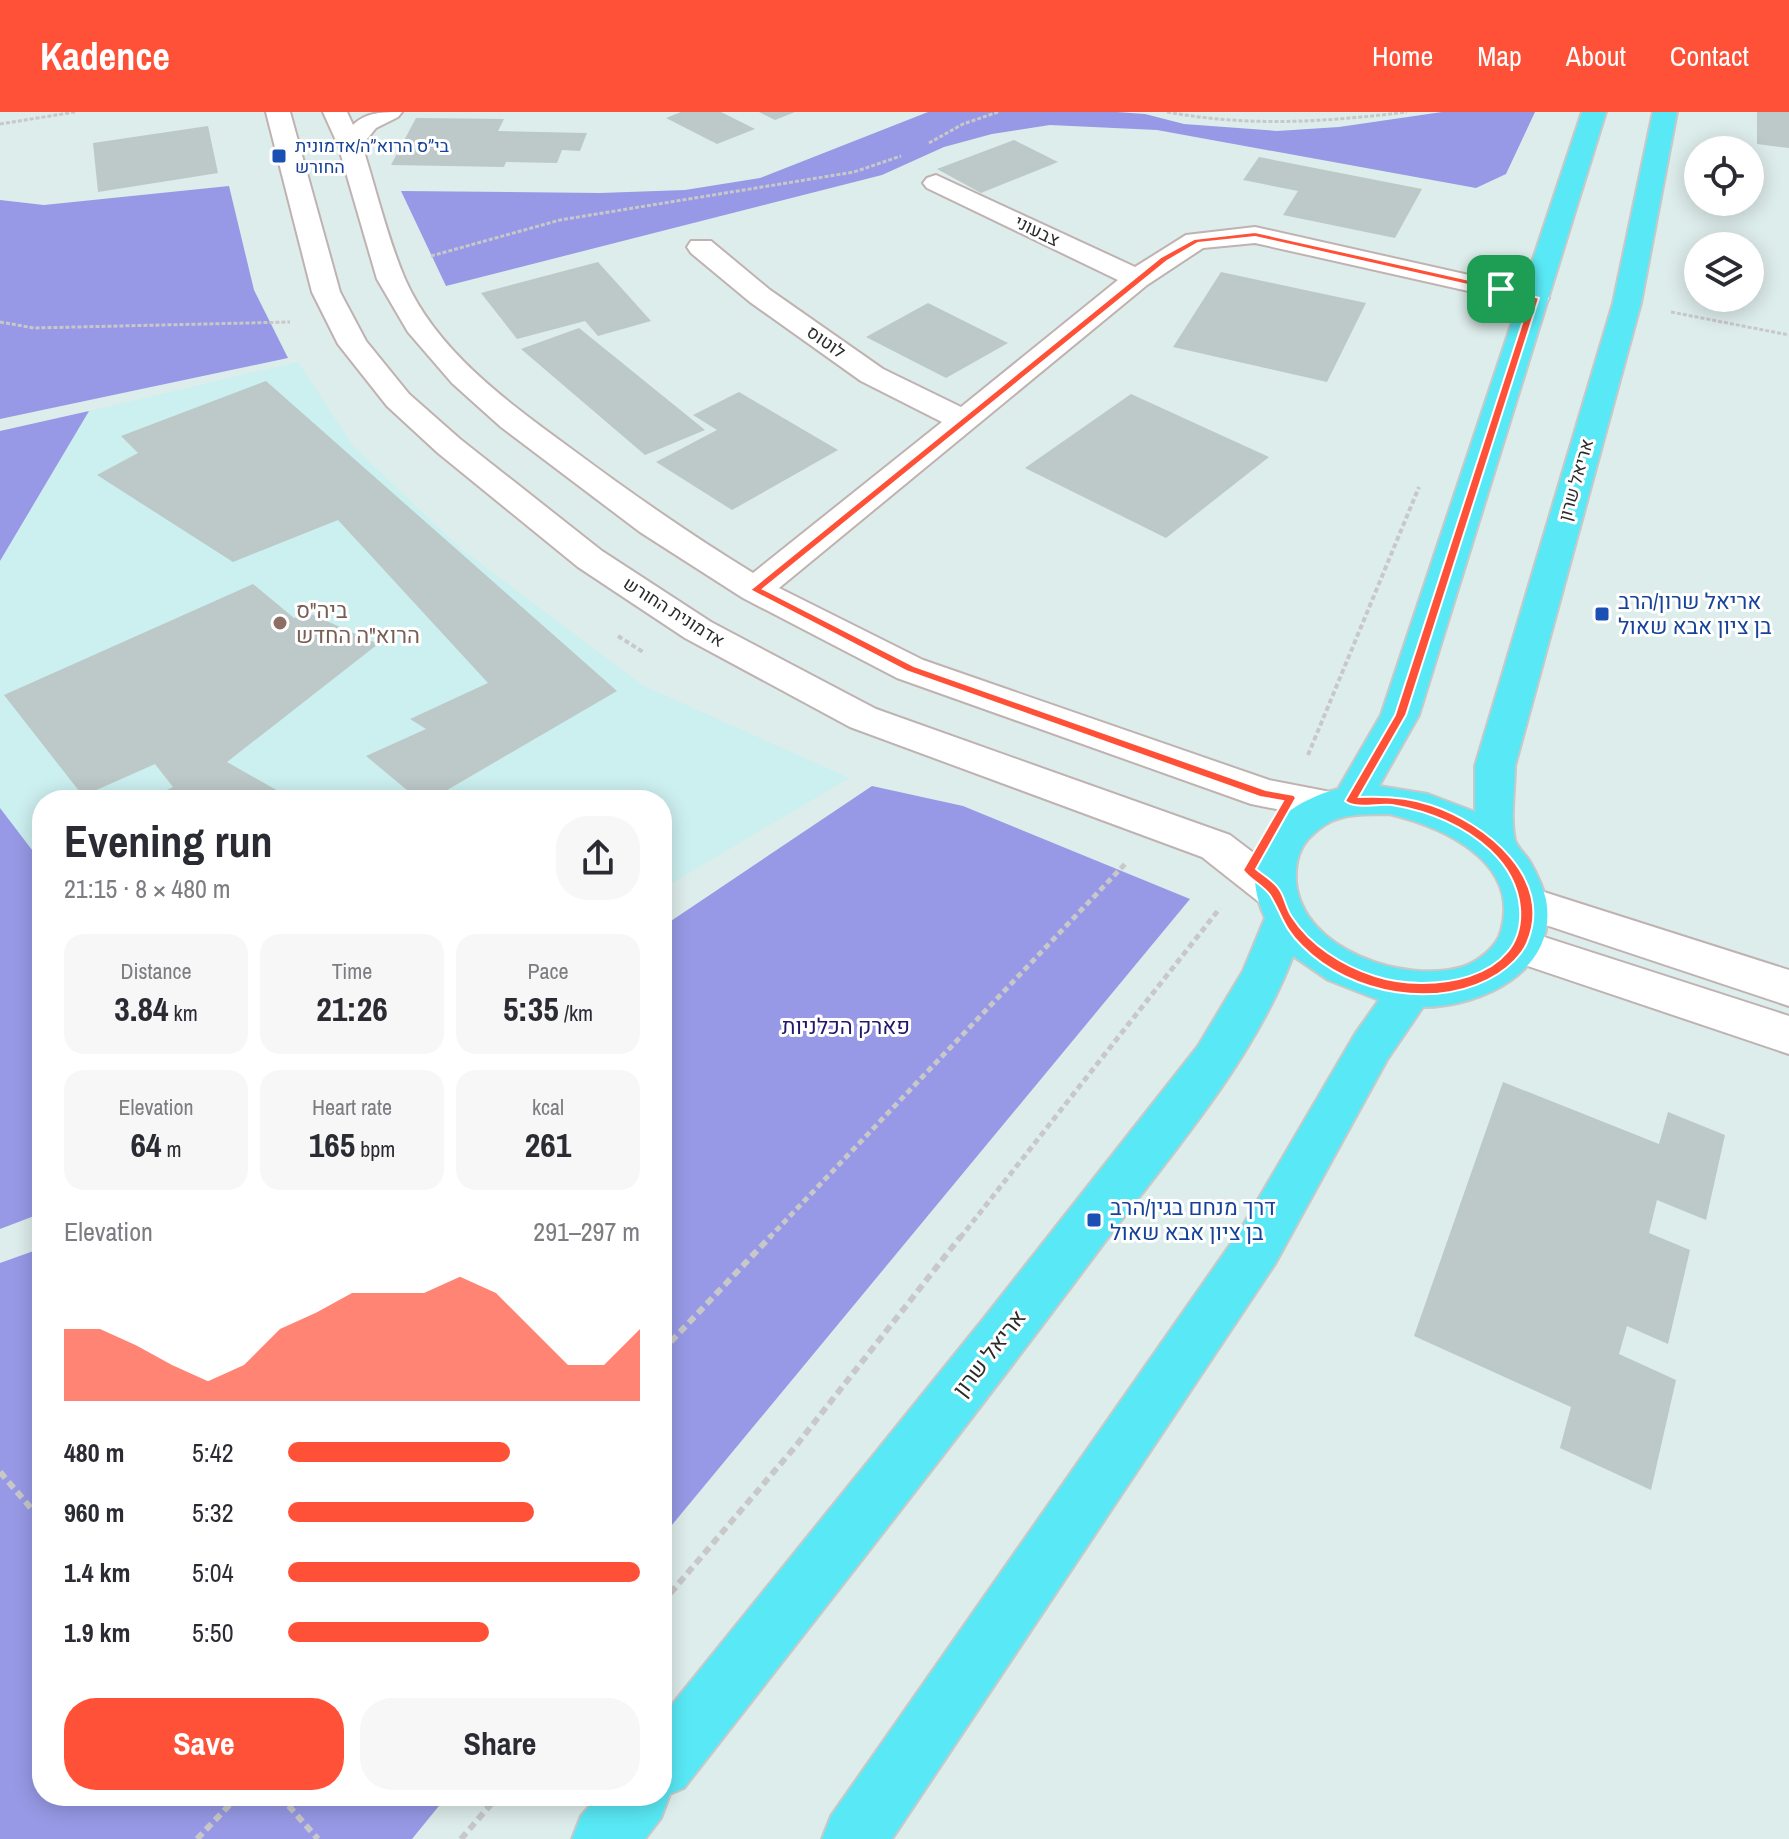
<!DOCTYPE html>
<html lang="en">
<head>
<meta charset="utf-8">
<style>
	:root { --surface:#fff; --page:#f7f7f7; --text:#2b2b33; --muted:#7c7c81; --accent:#ff5138 }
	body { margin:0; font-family:"Archivo Narrow",Heebo,sans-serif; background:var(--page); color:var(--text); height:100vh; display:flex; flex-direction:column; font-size:30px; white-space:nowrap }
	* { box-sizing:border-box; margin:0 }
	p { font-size:26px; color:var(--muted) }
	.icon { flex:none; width:44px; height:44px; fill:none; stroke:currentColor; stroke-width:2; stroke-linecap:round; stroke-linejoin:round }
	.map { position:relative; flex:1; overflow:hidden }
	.drawer { position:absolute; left:32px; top:678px; width:640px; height:1016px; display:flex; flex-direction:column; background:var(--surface); border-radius:32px; box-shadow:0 4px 20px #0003 }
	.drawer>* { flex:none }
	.buttons { position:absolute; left:1684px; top:24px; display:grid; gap:16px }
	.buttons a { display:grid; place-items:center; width:80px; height:80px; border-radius:50%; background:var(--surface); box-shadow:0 4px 20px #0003; font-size:40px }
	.pin { position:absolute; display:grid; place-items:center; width:68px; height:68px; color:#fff; margin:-34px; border-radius:16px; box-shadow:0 4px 12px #0006 }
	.round { display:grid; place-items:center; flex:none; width:84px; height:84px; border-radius:32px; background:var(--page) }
	.overview { display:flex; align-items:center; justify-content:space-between; height:136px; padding:0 32px }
	h1 { font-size:44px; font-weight:800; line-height:60px }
	.stats { display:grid; grid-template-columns:repeat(3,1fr); gap:12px; height:136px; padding:8px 32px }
	.stats div { display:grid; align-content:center; border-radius:20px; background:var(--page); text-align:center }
	.stats b { font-size:34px; font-weight:800 }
	.stats small { font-size:22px; font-weight:400 }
	.stats p { font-size:22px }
	.chart { height:224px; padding:16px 32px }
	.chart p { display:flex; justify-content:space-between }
	.chart svg { width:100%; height:144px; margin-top:8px; fill:var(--accent); opacity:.7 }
	.action { display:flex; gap:16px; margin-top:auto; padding:16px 32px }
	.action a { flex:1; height:92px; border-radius:32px; background:var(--accent); color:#fff; font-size:32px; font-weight:800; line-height:92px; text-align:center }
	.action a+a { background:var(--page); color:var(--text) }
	ul { padding:0 32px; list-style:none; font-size:26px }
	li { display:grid; grid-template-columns:128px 96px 1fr; align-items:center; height:60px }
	li i { height:20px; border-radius:10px; background:var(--accent) }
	header { display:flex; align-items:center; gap:48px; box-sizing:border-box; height:112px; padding:0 40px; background:var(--accent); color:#fff }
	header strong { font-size:38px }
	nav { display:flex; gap:44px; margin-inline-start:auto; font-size:28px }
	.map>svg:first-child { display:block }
</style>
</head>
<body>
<header>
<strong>Kadence</strong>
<nav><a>Home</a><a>Map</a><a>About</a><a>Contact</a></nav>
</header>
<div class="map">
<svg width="1789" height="1727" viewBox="0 0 1789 1727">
	<rect width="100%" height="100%" fill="#ddedeb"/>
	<path fill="#ccefef" d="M298,250l56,85 107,102 183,137 205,92 -187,111v-89h-620v63l-42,-55v-247l89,-150z"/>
	<g fill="#9799e6">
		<path d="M928,0h189l28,2 39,10 93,7 62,-4 103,-15h93l-29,62 -30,14 -319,-58 -107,-5 -58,9 -48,13 -62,28 -436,111 -45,-95 199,2 85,-3 75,-12z"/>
		<path d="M229,74l25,104 34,68 -288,61v-219l44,5z"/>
		<path d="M89,299l-89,150v-130z"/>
		<path d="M872,674l91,20 227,93 -528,638v-610z"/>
		<path d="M0,696l42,55v350l-42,16z"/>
		<path d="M42,1136v548h405l-35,43h-412v-576z"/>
	</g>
	<g fill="#bcc9c8">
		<path d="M681,0h40l34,17 -38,15 -51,-26z"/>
		<path d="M759,0h36l-20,8z"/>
		<path d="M1757,0h32v36l-32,-4z"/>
		<path d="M416,6l88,1 -6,12 89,2 -7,18 -18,-1 -5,13 -51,-1 -2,5 -113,-2z"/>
		<path d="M208,14l10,47 -120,19 -5,-49z"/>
		<path d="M1014,28l44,22 -77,31 -44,-24z"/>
		<path d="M1259,45l163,32 -27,49 -112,-23 15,-24 -55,-11z"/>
		<path d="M598,150l53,59 -53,15 -13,-15 -68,18 -36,-46z"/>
		<path d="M1221,160l145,31 -39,79 -154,-35z"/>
		<path d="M928,191l80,40 -62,35 -80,-41z"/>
		<path d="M579,216l126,102 -60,25 -124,-106z"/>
		<path d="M266,269l351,310 -187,109h-11l-53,-44 60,-27 -16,-10 78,-36 -150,-163 -105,42 -136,-87 41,-22 -17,-17z"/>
		<path d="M739,280l99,58 -106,60 -76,-48 61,-32 -24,-15z"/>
		<path d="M1131,282l138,63 -103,81 -141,-70z"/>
		<path d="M253,472l41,34 17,-4 67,30 -151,118 67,38h-148l27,-13 -18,-23 -72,32 -79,-101z"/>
		<path d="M1503,970l156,62 9,-32 57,23 -19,85 -49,-20 -8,33 41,17 -22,94 -41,-18 -8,28 57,26 -25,110 -91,-42 11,-41 -157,-71z"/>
	</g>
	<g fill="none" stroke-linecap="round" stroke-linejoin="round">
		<defs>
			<g id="minor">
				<path d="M266,0h24l50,180 26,49 43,53 51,45 142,112 109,71 165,87 354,126 59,45 6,11 -6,11 -15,5 -15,-5 -57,-45 -352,-130 -165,-89 -107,-71 -140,-114 -51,-47 -49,-62 -26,-52z"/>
				<path d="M323,0h24l6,13c13,-13 30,-13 49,-13l-4,5 -22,11 -14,17c14,44 25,92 43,134 32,73 105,125 168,171 59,44 118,85 180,123l189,-151 -81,-41 -111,-79 -59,-49 -4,-6 4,-6h20l59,49 113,79 78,38 157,-127 -191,-92 -4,-5 4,-5 9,-3 199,92 51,-32 69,-8 290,65 4,6 -4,6 -10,2 -280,-63 -52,5 -56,37 -368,303 144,72 346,120 77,15 6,10 -6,10 -14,5 -81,-16 -354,-126 -154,-80 -103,-66 -139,-105 -49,-44 -44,-51 -31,-53 -39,-134z"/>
				<path d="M1525,774l264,84v36l-279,-93 -6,-11 6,-11z"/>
				<path d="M1519,817l270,87v38l-285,-96 -7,-12 7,-12z"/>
			</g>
			<path id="major" d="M1582,0h24l-187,603 -40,71 49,8 47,18v-46l138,-463 40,-191h24l-36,191 -126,463c0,23 -5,52 0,74 2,7 10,14 14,20 7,12 14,26 17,40 13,71 -65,107 -123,107l-36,53 -112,204 -383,575h-70l9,-23 408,-584 116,-198 24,-34 -51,-20 -35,-24c-41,108 -124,200 -192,291 -136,183 -277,361 -417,541l-14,6 -9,24 -16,21h-73l9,-23 17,-20h64v-79l322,-399 214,-272 45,-75 22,-53c-30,-65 10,-113 73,-129l43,-74zM1389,702c54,13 132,47 112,117 -4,16 -23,31 -39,36 -57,17 -160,-17 -166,-85 -1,-17 2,-33 14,-45 8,-8 19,-16 30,-19 16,-5 33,-3 49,-4z"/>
		</defs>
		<use href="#minor" stroke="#bfb2b1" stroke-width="4"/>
		<use href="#major" stroke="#c8c8c8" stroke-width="4"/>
		<g stroke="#c8c8c8" stroke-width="3" stroke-dasharray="4 2" stroke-linecap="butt">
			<path d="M1167,0c81,15 159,10 240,0"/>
			<path d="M0,12l75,-12"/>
			<path d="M929,31l34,-19 35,-12"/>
			<path d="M431,144l129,-36 294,-48 47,-16"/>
			<path d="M1671,200l118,23"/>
			<path d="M0,210l34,6 256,-6"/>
		</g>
		<g stroke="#c8c8c8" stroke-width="4" stroke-dasharray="5 3" stroke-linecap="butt">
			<path d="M618,524l25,16"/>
			<path d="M1308,643l111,-268"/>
		</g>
		<g stroke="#c8c8c8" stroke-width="5" stroke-dasharray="6 4" stroke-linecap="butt">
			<path d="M769,1126l358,-376"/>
			<path d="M960,1126l260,-330"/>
		</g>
		<g stroke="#c8c8c8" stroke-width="6" stroke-dasharray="8 5" stroke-linecap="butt">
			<path d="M662,1239l109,-115"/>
			<path d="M0,1360l42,49"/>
			<path d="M662,1491l133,-156 166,-211"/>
			<path d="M280,1684l38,43"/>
			<path d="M197,1727l41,-43"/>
			<path d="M461,1727l37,-43"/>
		</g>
		<use href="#minor" fill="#fff" fill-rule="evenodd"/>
		<use href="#major" fill="#59e9f6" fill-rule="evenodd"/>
	</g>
	<path fill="#ff5138" stroke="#fff" stroke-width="2" fill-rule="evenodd" d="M1255,120l246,55 38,11 -133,417 -47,82c25,-1 49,0 72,8 54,18 124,73 96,138 -5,12 -18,24 -29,31 -58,37 -148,21 -196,-28 -19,-18 -20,-32 -32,-51 -7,-10 -20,-15 -27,-25l40,-69 -23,-4 -354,-126 -156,-81 411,-333 33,-18zM1255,125l275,62 -135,416 -50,86c11,9 33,2 47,4 36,6 71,20 98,45 17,16 28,35 30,58 6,74 -93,85 -145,68 -32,-10 -65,-31 -83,-59 -6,-8 -7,-20 -13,-28 -5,-8 -16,-14 -23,-20l40,-71 -2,-3 -28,-5 -352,-124 -151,-77 404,-328 31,-18z"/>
	<g fill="#1a4fb4" stroke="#fff" stroke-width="3">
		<rect x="271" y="36" width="16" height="16" rx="4"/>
		<rect x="1594" y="494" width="16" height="16" rx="4"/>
		<rect x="1086" y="1100" width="16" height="16" rx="4"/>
	</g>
	<circle fill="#8d6e63" stroke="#fff" stroke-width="3" cx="280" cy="511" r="8"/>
	<g text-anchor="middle" stroke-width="6" stroke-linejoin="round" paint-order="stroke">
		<g font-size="18" fill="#164399" stroke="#fff" text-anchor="start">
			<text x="295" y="40">בי״ס הרוא״ה/אדמונית<tspan x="295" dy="21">החורש</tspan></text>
		</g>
		<g font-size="18" fill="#2b2b2b" stroke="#fff">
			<text transform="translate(1037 119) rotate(26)" y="6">צבעוני</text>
			<text transform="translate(826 230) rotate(35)" y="6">לוטוס</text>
			<text transform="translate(1576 368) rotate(-74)" y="6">אריאל שרון</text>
			<text transform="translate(674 500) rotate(32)" y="6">אדמונית החורש</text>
		</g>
		<g font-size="22" fill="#164399" stroke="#fff" text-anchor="start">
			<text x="1618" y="497">אריאל שרון/הרב<tspan x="1618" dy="25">בן ציון אבא שאול</tspan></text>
			<text x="1110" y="1103">דרך מנחם בגין/הרב<tspan x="1110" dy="25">בן ציון אבא שאול</tspan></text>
		</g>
		<g font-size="22" fill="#785e54" stroke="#fff" text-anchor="start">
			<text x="296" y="506">ביה"ס<tspan x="296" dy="25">הרוא"ה החדש</tspan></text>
		</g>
		<g font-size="22" fill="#21186b" stroke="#fff">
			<text x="846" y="922">פארק הכלניות</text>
		</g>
		<g font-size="22" fill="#2b2b2b" stroke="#fff">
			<text transform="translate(989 1241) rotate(-52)" y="8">אריאל שרון</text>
		</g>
	</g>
</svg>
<div class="buttons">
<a><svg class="icon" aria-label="locate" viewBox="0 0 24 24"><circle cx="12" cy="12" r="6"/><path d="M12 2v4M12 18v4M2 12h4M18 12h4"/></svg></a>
<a><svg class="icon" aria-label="layers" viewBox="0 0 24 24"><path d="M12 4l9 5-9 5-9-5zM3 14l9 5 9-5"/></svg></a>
</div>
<div class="pin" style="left:1501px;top:177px;background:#1e9e55"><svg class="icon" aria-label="arrive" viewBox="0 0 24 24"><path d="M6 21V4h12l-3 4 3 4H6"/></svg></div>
<section class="drawer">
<div class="overview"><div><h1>Evening run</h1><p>21:15 · 8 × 480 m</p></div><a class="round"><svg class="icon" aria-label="share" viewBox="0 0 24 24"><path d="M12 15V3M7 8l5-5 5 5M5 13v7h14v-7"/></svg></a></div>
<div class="stats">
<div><p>Distance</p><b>3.84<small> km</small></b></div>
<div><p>Time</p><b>21:26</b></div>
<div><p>Pace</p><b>5:35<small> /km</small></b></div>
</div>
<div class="stats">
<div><p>Elevation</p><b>64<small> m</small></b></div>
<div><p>Heart rate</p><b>165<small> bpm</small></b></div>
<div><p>kcal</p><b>261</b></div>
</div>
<div class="chart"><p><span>Elevation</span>291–297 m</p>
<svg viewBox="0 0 160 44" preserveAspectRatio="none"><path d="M0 44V22L10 22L20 27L30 33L40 38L50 33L60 22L70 17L80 11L90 11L100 11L110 6L120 11L130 22L140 33L150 33L160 22V44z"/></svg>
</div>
<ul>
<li><b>480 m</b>5:42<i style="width:63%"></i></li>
<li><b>960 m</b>5:32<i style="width:70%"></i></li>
<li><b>1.4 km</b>5:04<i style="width:100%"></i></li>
<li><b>1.9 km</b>5:50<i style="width:57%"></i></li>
</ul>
<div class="action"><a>Save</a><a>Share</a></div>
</section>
</div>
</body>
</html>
